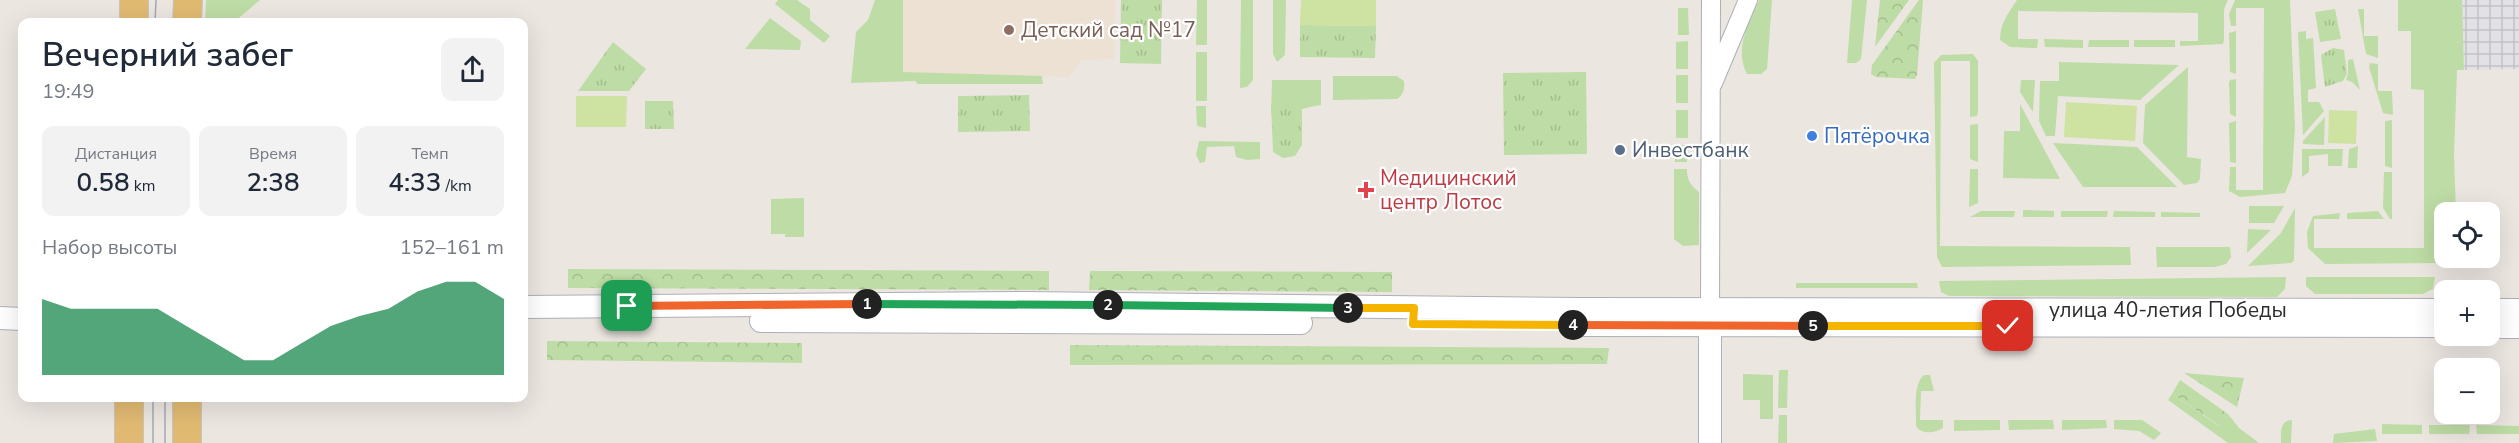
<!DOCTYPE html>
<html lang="ru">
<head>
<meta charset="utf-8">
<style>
	:root { --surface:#fff; --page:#f2f2f3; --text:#1f2937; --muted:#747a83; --accent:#0b8043 }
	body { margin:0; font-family:"Nunito Sans",sans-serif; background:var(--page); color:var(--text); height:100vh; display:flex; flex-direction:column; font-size:22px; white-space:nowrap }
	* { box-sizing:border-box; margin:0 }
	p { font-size:20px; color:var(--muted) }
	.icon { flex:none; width:33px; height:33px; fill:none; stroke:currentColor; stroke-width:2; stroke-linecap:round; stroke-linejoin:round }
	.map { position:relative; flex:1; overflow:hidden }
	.drawer { position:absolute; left:18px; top:18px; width:510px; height:384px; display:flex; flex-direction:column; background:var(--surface); border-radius:12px; box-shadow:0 6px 24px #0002 }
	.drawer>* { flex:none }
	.buttons { position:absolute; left:2434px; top:202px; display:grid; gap:12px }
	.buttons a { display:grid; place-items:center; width:66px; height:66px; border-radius:12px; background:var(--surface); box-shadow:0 6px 24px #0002; font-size:30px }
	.pin { position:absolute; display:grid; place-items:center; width:51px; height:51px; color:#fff; margin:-26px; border-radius:12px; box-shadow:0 3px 9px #0006 }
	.km { position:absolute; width:30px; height:30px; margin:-15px; border-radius:50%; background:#222; color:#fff; font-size:16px; line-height:30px; text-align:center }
	.round { display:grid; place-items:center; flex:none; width:63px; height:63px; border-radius:12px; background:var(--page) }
	.overview { display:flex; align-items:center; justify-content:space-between; height:102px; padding:0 24px }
	h1 { font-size:33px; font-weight:600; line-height:45px }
	.stats { display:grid; grid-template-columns:repeat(3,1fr); gap:9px; height:102px; padding:6px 24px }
	.stats div { display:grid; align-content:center; border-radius:12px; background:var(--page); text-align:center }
	.stats b { font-size:26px; font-weight:600 }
	.stats small { font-size:16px; font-weight:400 }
	.stats p { font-size:16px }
	.chart { height:168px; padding:12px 24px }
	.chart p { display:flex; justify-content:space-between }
	.chart svg { width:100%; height:108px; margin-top:6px; fill:var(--accent); opacity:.7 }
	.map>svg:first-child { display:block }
</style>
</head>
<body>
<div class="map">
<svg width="2519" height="443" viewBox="0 0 2519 443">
	<defs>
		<pattern id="industrial-grid" width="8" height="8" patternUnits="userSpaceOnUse" patternTransform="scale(1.5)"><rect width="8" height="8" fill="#e1e1e6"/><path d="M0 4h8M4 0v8" fill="none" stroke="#c1c1c6"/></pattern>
		<pattern id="forest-crowns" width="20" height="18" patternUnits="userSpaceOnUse" patternTransform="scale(1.5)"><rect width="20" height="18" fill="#bedca5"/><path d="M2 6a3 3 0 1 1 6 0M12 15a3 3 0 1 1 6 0" fill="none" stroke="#a4bd8e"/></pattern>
		<pattern id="park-tufts" width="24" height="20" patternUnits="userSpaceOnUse" patternTransform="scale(1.5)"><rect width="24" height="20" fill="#bedca5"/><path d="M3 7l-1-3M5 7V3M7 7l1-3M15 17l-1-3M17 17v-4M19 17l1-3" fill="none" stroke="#a4bd8e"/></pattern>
	</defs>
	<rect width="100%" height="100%" fill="#ece6e1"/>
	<path fill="url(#industrial-grid)" d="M2462,0h57v69l-55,1z"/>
	<path fill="#ece1d3" d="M903,0h212l-1,59 -33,1 -12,17 -167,-5z"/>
	<g fill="#bedca5">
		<path d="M206,0h54l-26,22h-29z"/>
		<path d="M778,0h19l13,9v11l20,16 -6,7 -49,-39z"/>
		<path d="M875,0h28v72l139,4 1,8h-126l-1,-3 -65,2 5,-51 12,-12z"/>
		<path d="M1197,0h10v45h-11z"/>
		<path d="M1241,0h12v80l-6,7 -7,1z"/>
		<path d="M1273,0h13l-1,55 -8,7 -4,-8z"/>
		<path d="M1759,0h13l-5,69 -6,5h-14c-13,-25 2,-51 12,-74z"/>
		<path d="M1852,0h15l-6,59 -5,4h-9z"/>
		<path d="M2017,0h211l-4,9v31l-1,4 -43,2v-5h18v-28l-180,-2v28h20l-1,9 -27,-1 -10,-7c0,-17 8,-26 17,-40z"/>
		<path d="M2235,0h55l5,126 -3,50 -7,17 -45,4 -11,-6 1,-24h6v23h27l1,-182h-28v18h-5l-2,-12z"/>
		<path d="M2398,0h64l2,70h-7l-3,85 2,58h-11v45h6l-12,5 -114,1 -17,-16 -1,-16 6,-16 27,-3 -1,6h-25v29h110v-158l-13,-1v-58h-13z"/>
		<path d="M1678,8h10l1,27h-11z"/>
		<path d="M2358,9h6v27h14v22l-12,-4z"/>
		<path d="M770,18l31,23 -1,9 -55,-1z"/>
		<path d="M2236,31v43l-6,-2 -1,-39z"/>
		<path d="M2306,31v8l7,-1 3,50 -8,2v12h11l5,9 -21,24 -5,-103z"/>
		<path d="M2044,39l39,1v8l-38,-1z"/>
		<path d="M2089,40h40v7h-41z"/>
		<rect x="2134" y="40" width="41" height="7"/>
		<path d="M1688,41v28h-12v-27z"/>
		<rect x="1196" y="52" width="11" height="49"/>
		<path d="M1973,54l5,7v51l-1,4 -7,1v-56h-29l-1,185 190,1 1,18 -189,2 -5,-10 -3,-194 7,-8z"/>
		<path d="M2353,59l7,31 -8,-8 -6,-2 2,-6v-14z"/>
		<path d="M2059,62l120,3 -39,35 -82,-4 -3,40h-9l-7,-15 1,-40h19z"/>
		<path d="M2370,63l8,1v27h14l1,24 -10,-2 -14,-46z"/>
		<path d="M2188,67l-1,90 14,2 -1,20 -3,4 -13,2 -41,-42 2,-38z"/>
		<rect x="1676" y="75" width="12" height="28"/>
		<path d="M1333,76h64l7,5c1,8 -1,14 -7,18l-64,1z"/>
		<path d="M2236,79v38l-6,-3 -1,-31 1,-3z"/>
		<path d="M1272,80h49v25c-17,2 -33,10 -50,9z"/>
		<path d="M2021,80h14l-2,32 -13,-20z"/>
		<path d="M2020,104l40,75 -57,-1 1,-47h16z"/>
		<path d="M1196,106h10v22l-9,-2z"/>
		<rect x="1676" y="110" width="12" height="28"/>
		<path d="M2325,117l-1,28 -21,-1v-3z"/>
		<path d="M2392,120v48l-7,-2v-45z"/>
		<path d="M2236,121v42l-6,-1 -1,-39z"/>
		<path d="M1978,124v38l-8,-3v-34z"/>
		<path d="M1199,141l61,1v17l-13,1 -11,-3 -2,-11 -27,1 -2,15 -5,1 -4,-8z"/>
		<path d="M2053,143l84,4 40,40h-94z"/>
		<rect x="1675" y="145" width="12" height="17"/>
		<path d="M2358,146l-1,22h-9l1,-19z"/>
		<path d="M2302,149h41l-1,17h-14v-12l-19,2v16l-7,5z"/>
		<path d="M1674,169h13c0,11 3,16 12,23v53l-16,1 -9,-7z"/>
		<path d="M1970,169h8v34l-9,4z"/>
		<path d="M2384,172h8v47h-2l-7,-11z"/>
		<path d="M804,198v39h-19v-3h-14v-35z"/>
		<path d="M2249,206h35l-10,17h-25z"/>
		<path d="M2295,208l-1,53 -3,2 -43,3 33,-33z"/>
		<path d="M2023,210l31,1v6h-31z"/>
		<path d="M1981,211h34l-1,6h-44z"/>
		<path d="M2061,211h47l-1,6h-46z"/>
		<path d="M2114,211l41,1v5h-42z"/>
		<path d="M2378,211l6,8h-37v-6z"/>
		<path d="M2161,212l39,1v4h-39z"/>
		<path d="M2248,229l23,1 -24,23z"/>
		<path d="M2156,247h74l1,10 -5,7 -11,3h-58z"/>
		<path d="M2286,277l-1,12 -8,8 -328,-1 -8,-4 -2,-11z"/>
		<path d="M2306,277h129l-2,12 -10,5h-108l-9,-8z"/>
		<path d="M1796,283h121l1,5h-122z"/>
		<path d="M1779,370h9l-1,38h-9z"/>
		<path d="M1743,374l30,1v44h-13v-19h-17z"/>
		<path d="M1924,375h6l4,16h-13l-1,29h23v8c-7,5 -22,7 -27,-2 1,-14 -4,-41 8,-51z"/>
		<path d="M2172,394l47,32 9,-12 11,14 20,15h-31l-60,-43z"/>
		<path d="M1779,415h8v28h-9z"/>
		<path d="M1954,420h46v10l-46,1z"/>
		<path d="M2008,420h45l1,9 -45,1z"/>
		<path d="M2062,420h44l1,8 -45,2z"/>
		<path d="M2114,420h28l19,13 -7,7 -15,-9 -25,-2z"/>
		<path d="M2292,420l-1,23h-10c0,-10 -2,-22 11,-23z"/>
		<path d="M2382,424l40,1v9h-40z"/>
		<path d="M2429,425h41l-1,9h-40z"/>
		<path d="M2476,425l43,1v8h-42z"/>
		<path d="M2375,429l2,12 -44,2 1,-9z"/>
	</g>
	<g fill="url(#forest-crowns)">
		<path d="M1880,0h29l-34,47z"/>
		<path d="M1919,0h4l-6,75 -2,4 -39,-2 -5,-3 1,-9z"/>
		<path d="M568,269l481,2v19l-481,-2z"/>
		<path d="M1090,271l302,1v20l-303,-2z"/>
		<path d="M547,341l255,2v20l-255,-3z"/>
		<path d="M1070,345l539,3 -2,16 -537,1z"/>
		<path d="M2184,373l60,5 -7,29z"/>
		<path d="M2180,380l48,34 -8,12 -48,-32z"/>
	</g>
	<g fill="url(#park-tufts)">
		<path d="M1121,0h41l-1,64 -41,-1z"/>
		<path d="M2335,9l6,30 -21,3 -5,-30z"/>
		<path d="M1300,25l76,1 -1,32 -75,-1z"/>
		<path d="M613,42l33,27 -17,22h-51z"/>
		<path d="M2333,48l11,2 3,24 -4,7 -18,6 -4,-32z"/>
		<path d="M1586,72l1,82 -83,1 -1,-82z"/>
		<path d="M1029,95l1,36 -72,1v-36z"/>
		<path d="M1286,97l6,1 3,11 7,-1v37l-7,11 -12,2 -10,-6 -2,-47h10l1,-6z"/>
		<path d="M645,101h28l1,28h-29z"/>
	</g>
	<g fill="#cee2a2">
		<path d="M1301,0h75v26l-76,-1z"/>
		<path d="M576,96h51l-1,31h-50z"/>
		<path d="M2066,102l71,4 -2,35 -71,-4z"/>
		<path d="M2329,110l28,1 -1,33 -28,-1z"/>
	</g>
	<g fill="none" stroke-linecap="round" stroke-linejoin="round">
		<defs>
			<g id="minor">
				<path d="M1713,83l35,-83"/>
				<path d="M1710,309l1,-309"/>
			</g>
			<g id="tertiary">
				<path d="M524,307l499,-4 557,6 865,1"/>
				<path d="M1710,310v133"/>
				<path d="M2490,310h29"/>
				<path d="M0,318l22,1"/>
				<path d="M761,321l540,2"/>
				<path d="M1577,325l868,1"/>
				<path d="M2490,327h29"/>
			</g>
			<g id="primary">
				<path d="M134,22v-22"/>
				<path d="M187,22l1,-22"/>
				<path d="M187,398v45"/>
				<path d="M129,443v-45"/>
			</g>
		</defs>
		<use href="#minor" stroke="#adb0b7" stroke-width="20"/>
		<use href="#tertiary" stroke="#adb0b7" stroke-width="24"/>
		<use href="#primary" stroke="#c4c4c4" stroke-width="30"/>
		<use href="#minor" stroke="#fff" stroke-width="18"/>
		<use href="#tertiary" stroke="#fff" stroke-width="22"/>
		<use href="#primary" stroke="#e1ba72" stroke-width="28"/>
		<g stroke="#a4a8b4" stroke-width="1.5">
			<path d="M155,22l1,-22"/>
			<path d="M153,443v-45"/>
			<path d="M165,443v-45"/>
		</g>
	</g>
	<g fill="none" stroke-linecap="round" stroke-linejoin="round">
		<defs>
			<path id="split-1" d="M627,306l240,-2"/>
			<path id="split-2" d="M867,304l241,1"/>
			<path id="split-3" d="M1108,305l240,3"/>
			<path id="split-4" d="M1348,308h66l-1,16 160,1"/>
			<path id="split-5" d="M1573,325l240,1"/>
			<path id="split-6" d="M1813,326h195"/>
		</defs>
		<use href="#split-1" stroke="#fff" stroke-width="12"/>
		<use href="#split-2" stroke="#fff" stroke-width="12"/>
		<use href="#split-3" stroke="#fff" stroke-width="12"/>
		<use href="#split-4" stroke="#fff" stroke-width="12"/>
		<use href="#split-5" stroke="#fff" stroke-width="12"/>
		<use href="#split-6" stroke="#fff" stroke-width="12"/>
		<use href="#split-1" stroke="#f0652b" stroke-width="8"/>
		<use href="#split-2" stroke="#22a559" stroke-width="8"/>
		<use href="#split-3" stroke="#22a559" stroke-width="8"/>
		<use href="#split-4" stroke="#f5b400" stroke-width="8"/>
		<use href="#split-5" stroke="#f0652b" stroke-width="8"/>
		<use href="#split-6" stroke="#f5b400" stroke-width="8"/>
	</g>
	<circle fill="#8d6e63" stroke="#fff" stroke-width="2" cx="1009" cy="30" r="6"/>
	<circle fill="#3f7fe0" stroke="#fff" stroke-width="2" cx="1812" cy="136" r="6"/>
	<circle fill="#5c6f8a" stroke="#fff" stroke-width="2" cx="1620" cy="150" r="6"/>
	<path fill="#e0444e" stroke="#fff" stroke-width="2" d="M1363 181h6v6h6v6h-6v6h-6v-6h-6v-6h6z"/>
	<g text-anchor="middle" stroke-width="4.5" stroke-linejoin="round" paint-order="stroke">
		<g font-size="21" fill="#785e54" stroke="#fff" text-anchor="start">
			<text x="1021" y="37">Детский сад №17</text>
		</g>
		<g font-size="21" fill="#366cbe" stroke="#fff" text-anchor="start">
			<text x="1824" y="143">Пятёрочка</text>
		</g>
		<g font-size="21" fill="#4e5e75" stroke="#fff" text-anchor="start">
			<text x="1632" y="157">Инвестбанк</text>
		</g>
		<g font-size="21" fill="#be3a42" stroke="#fff" text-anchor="start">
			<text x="1380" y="185">Медицинский<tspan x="1380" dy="24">центр Лотос</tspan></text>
		</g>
		<g font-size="21" fill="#2d2d2d" stroke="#fff">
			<text x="2168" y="317">улица 40-летия Победы</text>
		</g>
	</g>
</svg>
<div class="buttons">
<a><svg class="icon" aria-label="locate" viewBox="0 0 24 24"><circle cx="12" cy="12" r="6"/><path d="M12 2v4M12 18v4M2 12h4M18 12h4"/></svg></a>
<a>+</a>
<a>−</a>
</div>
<div class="pin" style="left:627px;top:306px;background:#1e9e55"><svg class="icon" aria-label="arrive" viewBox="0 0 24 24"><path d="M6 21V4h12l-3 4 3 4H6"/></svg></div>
<div class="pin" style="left:2008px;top:326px;background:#d93025"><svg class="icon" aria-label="check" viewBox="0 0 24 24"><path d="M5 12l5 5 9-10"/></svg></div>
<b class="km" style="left:867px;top:304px">1</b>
<b class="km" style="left:1108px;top:305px">2</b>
<b class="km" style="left:1348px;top:308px">3</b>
<b class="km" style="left:1573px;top:325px">4</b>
<b class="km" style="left:1813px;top:326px">5</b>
<section class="drawer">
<div class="overview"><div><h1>Вечерний забег</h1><p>19:49</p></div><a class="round"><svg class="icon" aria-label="share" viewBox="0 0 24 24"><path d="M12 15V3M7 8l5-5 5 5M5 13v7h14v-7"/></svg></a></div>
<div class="stats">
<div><p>Дистанция</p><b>0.58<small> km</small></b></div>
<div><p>Время</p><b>2:38</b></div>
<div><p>Темп</p><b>4:33<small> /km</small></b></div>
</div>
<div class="chart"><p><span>Набор высоты</span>152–161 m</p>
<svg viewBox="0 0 160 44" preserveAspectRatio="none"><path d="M0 44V13L10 17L20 17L30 17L40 17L50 24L60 31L70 38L80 38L90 31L100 24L110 20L120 17L130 10L140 6L150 6L160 13V44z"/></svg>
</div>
</section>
</div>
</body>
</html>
